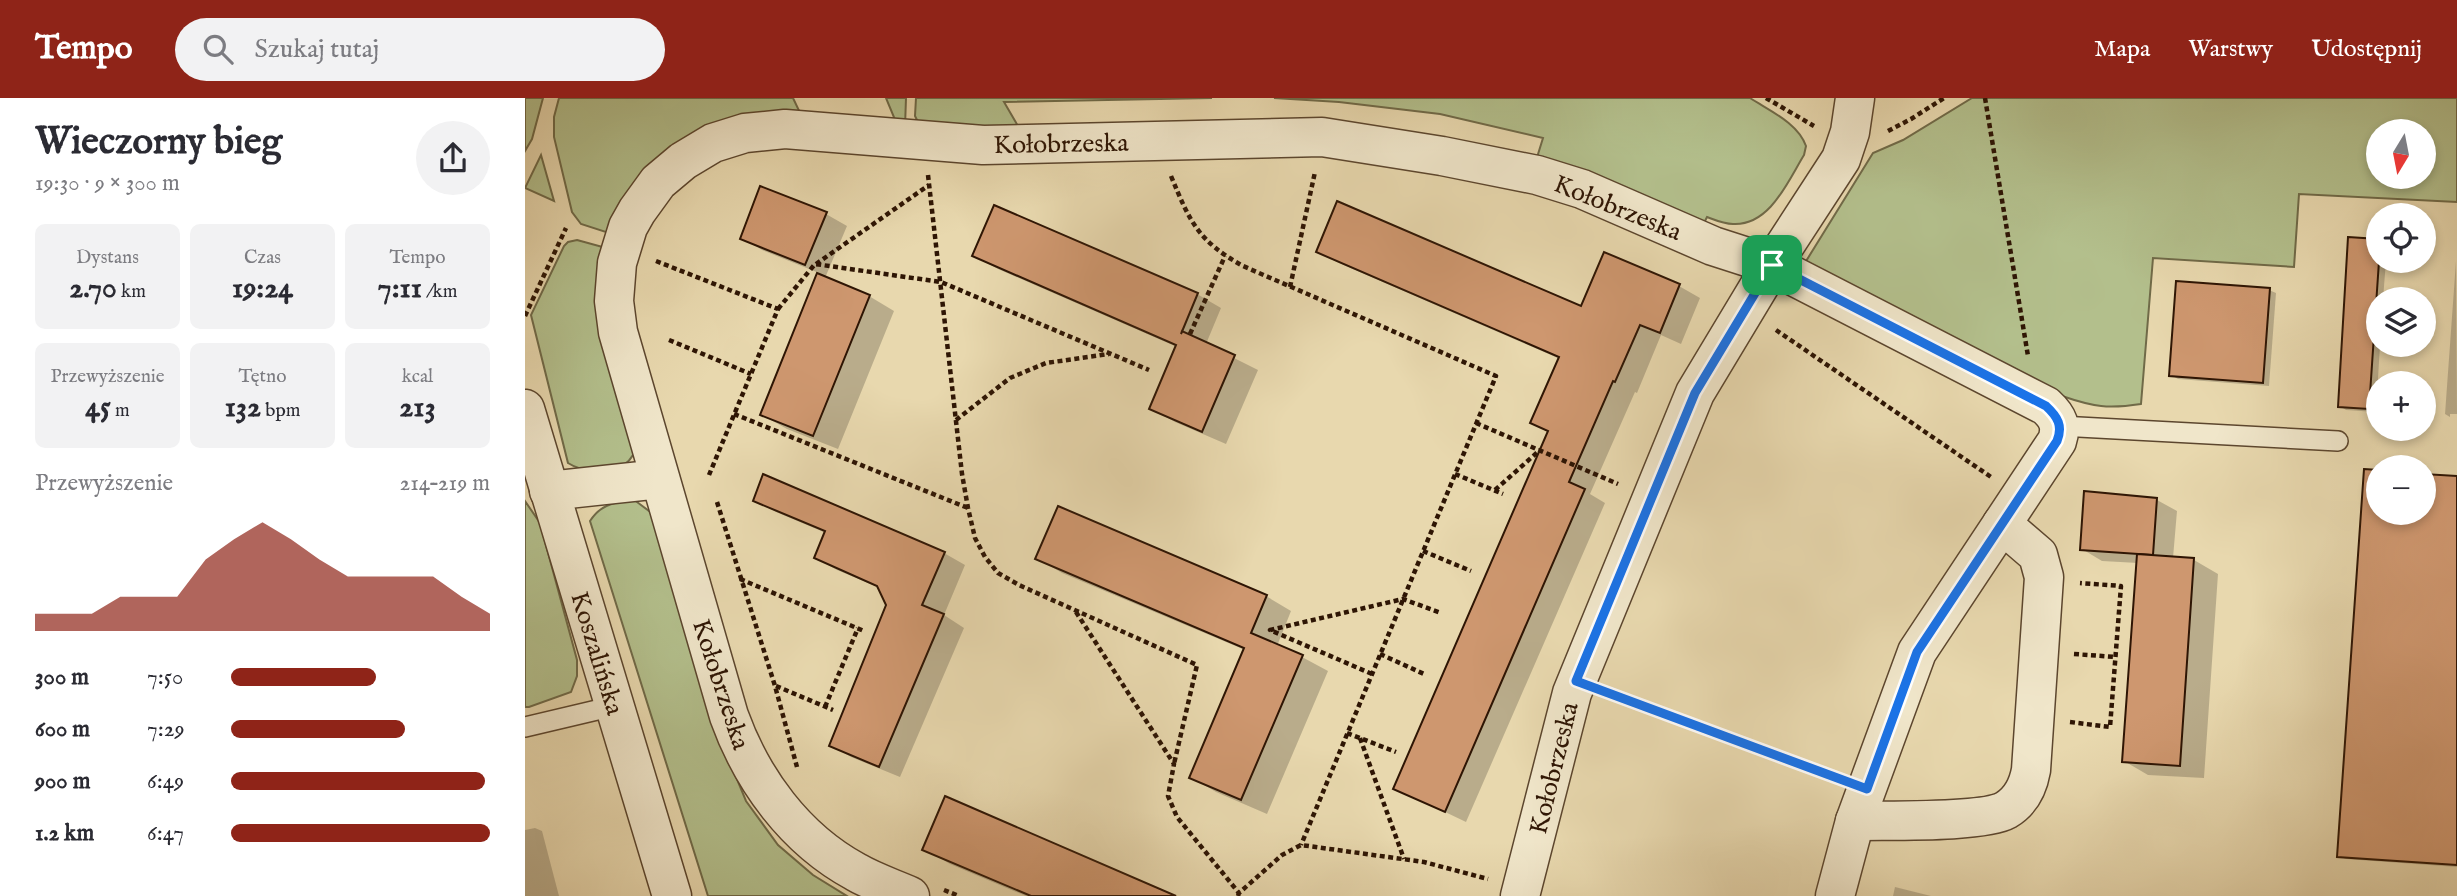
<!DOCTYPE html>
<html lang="pl">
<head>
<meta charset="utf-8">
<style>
	:root { --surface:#fff; --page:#f2f2f3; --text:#2b2b33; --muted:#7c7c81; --accent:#8f2418 }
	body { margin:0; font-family:"IM FELL English",serif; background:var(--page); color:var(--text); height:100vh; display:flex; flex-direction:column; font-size:26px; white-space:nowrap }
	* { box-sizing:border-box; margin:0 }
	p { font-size:23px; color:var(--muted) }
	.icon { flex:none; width:38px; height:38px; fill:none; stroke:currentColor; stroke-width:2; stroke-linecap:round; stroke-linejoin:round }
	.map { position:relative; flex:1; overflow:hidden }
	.details { display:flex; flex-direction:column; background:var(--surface); width:525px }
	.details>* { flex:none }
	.needle { width:46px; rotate:190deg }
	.controls { position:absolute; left:1841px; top:21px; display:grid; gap:14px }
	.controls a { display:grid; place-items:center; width:70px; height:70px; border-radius:50%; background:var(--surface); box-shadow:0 4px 10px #0003; font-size:35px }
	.pin { position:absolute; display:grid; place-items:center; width:60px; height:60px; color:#fff; margin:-30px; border-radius:14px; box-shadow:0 4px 10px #0006 }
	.round { display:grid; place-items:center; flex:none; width:74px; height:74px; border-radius:37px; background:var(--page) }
	.head { display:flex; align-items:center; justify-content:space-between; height:119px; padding:0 35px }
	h1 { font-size:38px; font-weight:700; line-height:52px }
	.figures { display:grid; grid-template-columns:repeat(3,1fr); gap:10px; height:119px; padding:7px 35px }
	.figures div { display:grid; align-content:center; border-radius:10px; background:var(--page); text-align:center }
	.figures b { font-size:30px; font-weight:700 }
	.figures small { font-size:19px; font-weight:400 }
	.figures p { font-size:19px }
	.chart { height:196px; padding:14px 35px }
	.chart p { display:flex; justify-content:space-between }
	.chart svg { width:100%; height:126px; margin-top:7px; fill:var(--accent); opacity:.7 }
	ul { padding:0 35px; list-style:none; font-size:23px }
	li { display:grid; grid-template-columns:112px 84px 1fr; align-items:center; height:52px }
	li i { height:18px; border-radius:9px; background:var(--accent) }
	header { display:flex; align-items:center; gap:42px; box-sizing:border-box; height:98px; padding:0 35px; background:var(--accent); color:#fff }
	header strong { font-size:33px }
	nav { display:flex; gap:38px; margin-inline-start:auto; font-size:24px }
	.search { width:490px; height:63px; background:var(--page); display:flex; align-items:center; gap:18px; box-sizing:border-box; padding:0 24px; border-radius:38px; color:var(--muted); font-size:26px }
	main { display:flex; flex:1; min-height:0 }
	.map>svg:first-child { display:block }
</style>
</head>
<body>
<header>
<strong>Tempo</strong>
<div class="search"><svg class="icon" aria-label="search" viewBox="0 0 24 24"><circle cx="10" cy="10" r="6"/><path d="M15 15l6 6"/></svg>Szukaj tutaj</div>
<nav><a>Mapa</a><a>Warstwy</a><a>Udostępnij</a></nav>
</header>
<main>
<section class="details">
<div class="head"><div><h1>Wieczorny bieg</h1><p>19:30 · 9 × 300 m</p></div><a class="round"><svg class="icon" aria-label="share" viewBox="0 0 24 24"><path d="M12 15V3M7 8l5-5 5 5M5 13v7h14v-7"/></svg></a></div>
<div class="figures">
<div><p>Dystans</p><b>2.70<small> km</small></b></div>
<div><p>Czas</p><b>19:24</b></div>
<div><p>Tempo</p><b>7:11<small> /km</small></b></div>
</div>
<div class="figures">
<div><p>Przewyższenie</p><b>45<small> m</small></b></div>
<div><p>Tętno</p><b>132<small> bpm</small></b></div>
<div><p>kcal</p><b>213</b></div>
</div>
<div class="chart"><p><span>Przewyższenie</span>214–219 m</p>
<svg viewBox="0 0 160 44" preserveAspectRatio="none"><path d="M0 44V38L10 38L20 38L30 32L40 32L50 32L60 19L70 12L80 6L90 12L100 19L110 25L120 25L130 25L140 25L150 32L160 38V44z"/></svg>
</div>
<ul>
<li><b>300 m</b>7:50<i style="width:56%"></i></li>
<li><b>600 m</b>7:29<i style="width:67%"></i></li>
<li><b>900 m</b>6:49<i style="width:98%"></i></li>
<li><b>1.2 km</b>6:47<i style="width:100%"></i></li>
</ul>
</section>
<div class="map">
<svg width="1932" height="798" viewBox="0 0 1932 798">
	<rect width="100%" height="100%" fill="#e8d8ae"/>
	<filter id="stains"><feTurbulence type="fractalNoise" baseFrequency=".00286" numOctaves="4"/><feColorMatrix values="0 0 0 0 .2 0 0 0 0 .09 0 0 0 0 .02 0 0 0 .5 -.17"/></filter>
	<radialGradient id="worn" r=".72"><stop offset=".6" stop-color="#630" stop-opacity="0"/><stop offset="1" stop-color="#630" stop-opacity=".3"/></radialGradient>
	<g fill="#b3bf8c" stroke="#706a48" stroke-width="2" fill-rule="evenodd">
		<path d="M0,0h18l-11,41 -7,12z"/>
		<path d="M34,0h234l10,21h-42l-146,116 -34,-11 -9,-12 -18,-75v-20z"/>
		<path d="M361,0h20l-1,29h-7z"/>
		<path d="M391,0h296l-208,4 18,31 -101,-5 -6,-12z"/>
		<path d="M749,0h476c20,13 48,25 56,48l-2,9c-16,26 -34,71 -71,69 -9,0 -18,-4 -26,-7l-5,10 -167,-63 8,-26 -103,-24 -101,-12z"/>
		<path d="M1447,0h485v104l-158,-8 -5,73 -141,-9 -12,146c-33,5 -47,3 -79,-8l-259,-130 70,-113 30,-13zM1853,33h46v46h-46z"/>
		<path d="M16,57l13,46 -29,-13z"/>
		<path d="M52,142l33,9 26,200c-3,7 -8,15 -16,18 -16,6 -38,5 -52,-4l-37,-148 33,-69 4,-4z"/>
		<path d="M108,401l20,15 64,217 29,70 32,44 35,30 34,21h-139l-118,-375c11,-17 24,-18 43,-22z"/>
		<path d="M0,403l15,22 37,137v16l-6,16 -42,15h-4z"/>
	</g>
	<g fill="#0003">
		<path d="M236,90l65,26 21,12 -22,52 44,18 25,15 -56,138 -51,-20 -25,-14 57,-142 -57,-23 -20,-12z"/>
		<path d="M1825,141l28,2v20h8l-3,38h-5v46h2l-4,67 -30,-2 -6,-4z"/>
		<path d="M793,153l264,57 97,-22 21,12 -19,46 -20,-9 -24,58 -2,-1 -45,102 15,9 -139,319 -71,-34 154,-356 -16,-9 27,-64 -221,-96z"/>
		<path d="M449,158l223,38 24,14 -15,36 52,26 -32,74 -51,-22 -24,-14 26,-61 -179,-78z"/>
		<path d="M1931,163l1,153h-7v3l-5,-3z"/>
		<path d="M1744,192l7,3 -7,93 -91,-7 -7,-4z"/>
		<path d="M1841,373l12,1v41h46v-38l33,3v389l-111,-8 -7,-3z"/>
		<path d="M230,402l189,53 21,12 -21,50 20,13 -64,149 -49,-20 -20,-12 57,-140 -8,-17 -43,-18 -21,-12 10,-25 -50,-21z"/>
		<path d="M1632,402l20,11 -4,47 21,2 24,14 -14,204 -56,-3 -24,-14 14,-198 -36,-2 -20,-12z"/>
		<path d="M512,460l229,38 25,15 -14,35 25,11 26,14 -61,143 -51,-22 -25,-15 54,-127 -183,-77z"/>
		<path d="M10,730l7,3 17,65h-34v-66z"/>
		<path d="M399,751l248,47h-146l-76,-32z"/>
		<path d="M1370,789l36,9h-38z"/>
	</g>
	<g fill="#ce976f" stroke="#2e1504" stroke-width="2">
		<path d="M235,88l67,26 -22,53 -65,-26z"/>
		<path d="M812,103l244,105 23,-54 76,32 -20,49 -20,-8 -25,57 -2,-1 -44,101 16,7 -140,323 -52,-23 155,-358 -18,-8 29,-66 -243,-105z"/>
		<path d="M469,107l204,88 -17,41 1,-3 53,24 -33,77 -53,-23 27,-64 -204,-89z"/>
		<path d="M1823,139l30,2 1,22 -10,148 -31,-2z"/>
		<path d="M292,175l53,22 -57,141 -53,-21z"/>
		<path d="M1651,183l94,7 -7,95 -94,-7z"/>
		<path d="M1839,371l14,1v43h46v-39l33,2v389l-120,-8z"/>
		<path d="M238,376l182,78 -23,53 22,9 -65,153 -50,-21 57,-141 -9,-19 -63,-28 11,-27 -72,-30z"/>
		<path d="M1559,393l73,7 -4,57 -73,-5z"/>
		<path d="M533,408l209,89 -16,38 52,22 -62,145 -52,-22 55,-130 -209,-89z"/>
		<path d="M1612,456l57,4 -14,208 -58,-4z"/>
		<path d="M420,698l231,100h-145l-109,-46z"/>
	</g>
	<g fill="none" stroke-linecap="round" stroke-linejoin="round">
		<defs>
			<g id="lane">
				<path d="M1535,328l278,15"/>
				<path d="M0,629l89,-21"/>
			</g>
			<g id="street">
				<path d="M0,311l147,487"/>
				<path d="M24,393l111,-12"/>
				<path d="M1330,723c32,-1 128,2 151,-11 15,-9 22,-23 25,-40l13,-193 -6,-22 -36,-31"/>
				<path d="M385,798c-18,-8 -37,-14 -54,-24 -61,-33 -104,-92 -127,-156l-111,-384 -4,-31 3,-38 11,-36 9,-16 21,-29 25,-21 30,-18 32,-10 40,-4 198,16 339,-8 120,19 95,19 45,14 131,57 59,19 274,141c12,11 16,20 11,35l-140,211 -62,169 -20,75"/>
				<path d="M995,798l52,-203 123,-300 77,-128 69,-106 9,-27 5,-34"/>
			</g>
		</defs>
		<use href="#lane" stroke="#5c462e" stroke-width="22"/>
		<use href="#street" stroke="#5c462e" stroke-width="41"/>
		<g stroke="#2e1504" stroke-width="4.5" stroke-dasharray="5 3.5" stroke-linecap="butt">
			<path d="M1241,0l48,28"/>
			<path d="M1460,0l43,258"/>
			<path d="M1363,33l23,-12 33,-21"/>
			<path d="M403,77l34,299 6,34 7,30 10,19 13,16 21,12 178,80 -23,99"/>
			<path d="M646,78c19,46 27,65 72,90l253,110 -195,469"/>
			<path d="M131,163l122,48 -69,166"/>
			<path d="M291,166l113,-79"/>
			<path d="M765,189l25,-115"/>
			<path d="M253,211l37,-45 126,18 208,88"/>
			<path d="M0,218l41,-88"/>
			<path d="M1251,232l215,147"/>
			<path d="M665,236l35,-78"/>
			<path d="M144,242l82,34"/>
			<path d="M209,316l234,94"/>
			<path d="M431,322l54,-42 36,-15 63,-9"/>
			<path d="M951,325l142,61"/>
			<path d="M930,376l48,20"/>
			<path d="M970,392l45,-40"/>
			<path d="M192,404l58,184 22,81"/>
			<path d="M898,453l48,20"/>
			<path d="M215,481l124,52"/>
			<path d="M551,514l98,152 -6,32 9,21 62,76"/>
			<path d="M855,556l44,20"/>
			<path d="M1549,556l41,3"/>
			<path d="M847,576l-102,-44 133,-31 38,14"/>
			<path d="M251,588l57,24"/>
			<path d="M1085,595l225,84"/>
			<path d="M300,609l33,-79"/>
			<path d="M1545,624l40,5 11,-141 -41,-3"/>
			<path d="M822,635l49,19"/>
			<path d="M835,640l44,121"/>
			<path d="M419,792l15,6"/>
			<path d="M713,798l1,-3 43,-38 19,-10 123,17 64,17"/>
		</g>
		<use href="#lane" stroke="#f0e6ca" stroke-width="19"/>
		<use href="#street" stroke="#f0e6ca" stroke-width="38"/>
	</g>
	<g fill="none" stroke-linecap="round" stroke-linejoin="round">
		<defs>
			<path id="route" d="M1247,167l274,141c12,11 17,20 11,35l-140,211 -50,137 -291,-108 119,-288z"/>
		</defs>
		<use href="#route" stroke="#fff" stroke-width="14"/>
		<use href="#route" stroke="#1a73e8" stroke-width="9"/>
	</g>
	<g text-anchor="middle" stroke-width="5" stroke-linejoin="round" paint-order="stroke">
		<g font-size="26" fill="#2e1504" stroke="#f0e6ca">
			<text transform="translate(536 45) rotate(-1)" y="9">Kołobrzeska</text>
			<text transform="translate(1093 109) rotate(22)" y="9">Kołobrzeska</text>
			<text transform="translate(73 555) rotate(73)" y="9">Koszalińska</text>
			<text transform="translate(197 586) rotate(72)" y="9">Kołobrzeska</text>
			<text transform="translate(1028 670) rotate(-76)" y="9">Kołobrzeska</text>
		</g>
	</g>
	<rect width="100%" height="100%" filter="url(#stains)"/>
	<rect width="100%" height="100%" fill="url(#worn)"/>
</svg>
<div class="controls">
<a><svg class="needle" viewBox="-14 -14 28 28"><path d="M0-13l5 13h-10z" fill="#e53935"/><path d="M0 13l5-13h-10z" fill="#7c7c81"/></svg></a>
<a><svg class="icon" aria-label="locate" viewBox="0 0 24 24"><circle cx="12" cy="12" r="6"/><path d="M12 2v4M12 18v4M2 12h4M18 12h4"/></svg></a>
<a><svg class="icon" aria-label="layers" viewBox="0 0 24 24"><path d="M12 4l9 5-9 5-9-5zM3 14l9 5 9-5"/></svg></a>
<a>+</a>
<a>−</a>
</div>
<div class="pin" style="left:1247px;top:167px;background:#1e9e55"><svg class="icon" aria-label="arrive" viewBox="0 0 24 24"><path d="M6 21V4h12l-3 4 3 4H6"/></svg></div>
</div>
</main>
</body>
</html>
